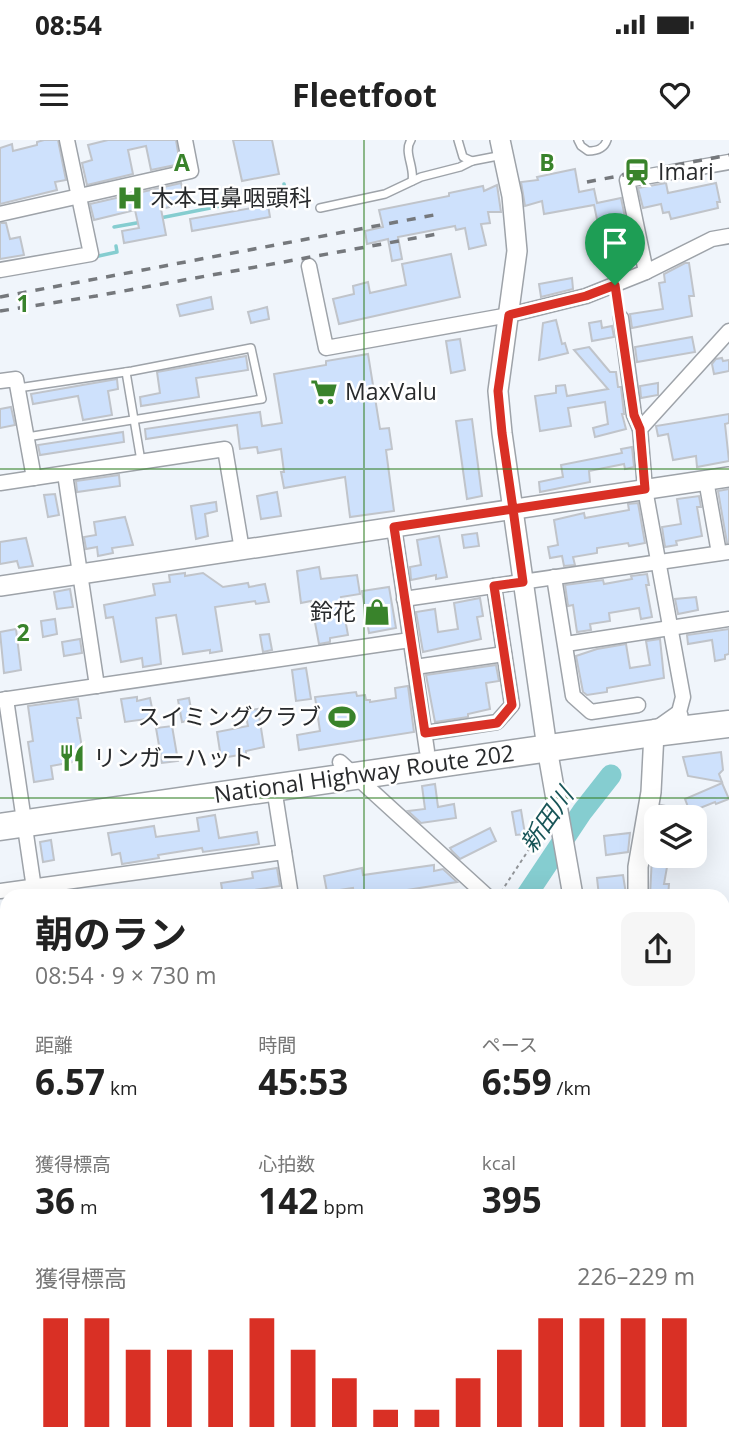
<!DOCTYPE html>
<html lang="ja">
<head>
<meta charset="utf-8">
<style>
	:root { --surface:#fff; --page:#f6f6f6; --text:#222; --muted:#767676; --accent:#d93025 }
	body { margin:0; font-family:"Open Sans","Noto Sans JP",sans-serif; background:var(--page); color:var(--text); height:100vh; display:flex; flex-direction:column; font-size:26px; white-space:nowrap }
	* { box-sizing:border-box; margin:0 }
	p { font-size:23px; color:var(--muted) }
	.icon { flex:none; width:38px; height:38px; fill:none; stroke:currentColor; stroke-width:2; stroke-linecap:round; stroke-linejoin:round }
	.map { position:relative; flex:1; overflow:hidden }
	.details { position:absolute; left:0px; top:749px; width:730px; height:567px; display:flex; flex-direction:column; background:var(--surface); border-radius:21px 21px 0 0; box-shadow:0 7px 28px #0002 }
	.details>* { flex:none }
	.fabs { position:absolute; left:644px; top:665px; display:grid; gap:14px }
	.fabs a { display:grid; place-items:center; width:63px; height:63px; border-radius:14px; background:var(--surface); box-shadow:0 7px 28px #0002; font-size:35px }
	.pin { position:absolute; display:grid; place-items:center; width:60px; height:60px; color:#fff; margin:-72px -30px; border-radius:50% 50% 50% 0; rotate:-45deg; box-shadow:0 0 7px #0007 }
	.pin .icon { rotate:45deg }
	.round { display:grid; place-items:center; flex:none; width:74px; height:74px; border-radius:14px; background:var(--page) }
	.head { display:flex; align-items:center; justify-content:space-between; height:119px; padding:0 35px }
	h1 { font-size:38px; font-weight:700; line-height:52px }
	.stats { display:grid; grid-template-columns:repeat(3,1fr); gap:10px; height:119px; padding:7px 35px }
	.stats div { display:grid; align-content:center }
	.stats b { font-size:35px; font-weight:700 }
	.stats small { font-size:19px; font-weight:400 }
	.stats p { font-size:19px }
	.chart { height:196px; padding:14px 35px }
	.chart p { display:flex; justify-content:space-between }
	.chart svg { width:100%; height:126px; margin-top:7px; stroke:var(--accent); stroke-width:6 }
	.status { display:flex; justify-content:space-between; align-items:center; height:49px; padding:0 35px; background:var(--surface); direction:ltr }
	.status svg { height:19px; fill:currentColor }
	header { display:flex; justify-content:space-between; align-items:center; height:91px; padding:0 35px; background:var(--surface); font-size:32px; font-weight:700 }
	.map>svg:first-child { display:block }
</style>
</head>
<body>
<div class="status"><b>08:54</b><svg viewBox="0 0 49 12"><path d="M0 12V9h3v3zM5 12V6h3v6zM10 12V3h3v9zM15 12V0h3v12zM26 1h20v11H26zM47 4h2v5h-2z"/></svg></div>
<header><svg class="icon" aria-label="menu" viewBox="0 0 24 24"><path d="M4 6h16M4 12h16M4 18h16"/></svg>Fleetfoot<svg class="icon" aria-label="heart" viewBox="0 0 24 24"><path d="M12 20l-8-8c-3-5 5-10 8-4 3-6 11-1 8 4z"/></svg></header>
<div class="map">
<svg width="729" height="1316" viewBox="0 0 729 1316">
	<rect width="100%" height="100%" fill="#f0f5fb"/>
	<path fill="#d0e0b8" d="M0,921l7,4v384h139l-2,7h-144z"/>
	<path fill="#a6b987" d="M480,1309h68v7h-67z"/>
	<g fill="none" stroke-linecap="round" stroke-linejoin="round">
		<g stroke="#85cdd0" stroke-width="3.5">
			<path d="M160,78l126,-25 -2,-9"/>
			<path d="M114,87l28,-5"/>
			<path d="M94,117l23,-5 -1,-6"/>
			<path d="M242,1316v-7"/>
		</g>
		<g stroke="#85cdd0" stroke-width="21">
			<path d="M526,756l56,-84 29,-37"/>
			<path d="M723,1138l4,6 2,9"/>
			<path d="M729,1181l-4,36 4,17"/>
		</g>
	</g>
	<g fill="#cee1fc" stroke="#c0c4ca" stroke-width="2">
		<path d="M44,0h14l8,40 -11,2 2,8 -57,14v-56l12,-4 1,7 24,-6v-3z"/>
		<path d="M108,0h68l4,24 -29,6 -5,-24 -18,4 5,24 -46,11 -5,-22 10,-3 -4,-15z"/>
		<path d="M233,0h39l7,34 -37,7z"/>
		<path d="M575,29l4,23 15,-3 3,14 24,-5 12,57 -23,5 -2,-9 -4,1 -10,-47 -50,9 -2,-13 -17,5 -4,-24 17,-2 -1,-3z"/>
		<path d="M181,43l5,20 -25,6 5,26 -42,8 -2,-12 17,-3 -4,-18 -41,10 -4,-16z"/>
		<path d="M666,43l2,10 48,-10 4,19h-3l1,6 -47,11 -2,-7 -6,1 -2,-9 -18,4 -5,-20z"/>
		<path d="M497,45l4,27h-13l2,11 -9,1 5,21 -17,4 -4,-21 -9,2 -1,-4 -57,11 4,22 -10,2 -4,-22 -21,5 -2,-13 18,-4 -4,-17 70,-14v-3l34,-7 1,5z"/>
		<path d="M268,65l2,12 -78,14 -2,-12z"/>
		<path d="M0,83h6l4,16 10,-2 4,18 -24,4z"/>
		<path d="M451,114l9,43 -121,27 -6,-25 21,-5 -1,-8 15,-4 2,11 36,-8 -4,-21z"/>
		<path d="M685,123h4l5,33h-5l3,20 -60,12 -2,-14 33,-5 -4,-26 6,-1 -1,-8z"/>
		<path d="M572,138l1,11 -32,8 -2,-13z"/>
		<path d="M211,157l2,12 -33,7 -3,-11z"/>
		<path d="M267,167l2,12 -18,4 -3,-11z"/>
		<path d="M556,180l6,24 3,-1 3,10 -29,7 4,-37z"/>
		<path d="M601,181l1,7 10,-2 2,11 -22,4 -3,-18z"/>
		<path d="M692,197l3,15 -58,10 -2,-15z"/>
		<path d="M460,199l5,31 -14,3 -5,-32z"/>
		<path d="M589,207l21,25h6l2,15h3l3,27h-2l4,15 -31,8 -2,-9 15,-4 -3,-22 -37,6 3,18 -31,5 -5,-35 21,-3v-7l9,-1 2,11 41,-7 -34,-39z"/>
		<path d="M368,214l12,75 9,-1 3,21 -6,1 8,61 -44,6 -5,-40 -61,11 -3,-16h3l-3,-23 -23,4 -1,-6 -17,2 -3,-24 -91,14 -1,-10 115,-17 2,14 20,-3 -8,-49 52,-9v-4z"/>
		<path d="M246,216l2,14 -52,8 3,19 -58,9 -1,-9 20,-4 -3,-21z"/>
		<path d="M722,218l1,3 6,-1v11l-15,3 -2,-10 4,-5z"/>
		<path d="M117,239l1,10 -10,2 4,24 -29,5 -5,-24 -45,8 -2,-10z"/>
		<path d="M658,243v12l-17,3 -1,-12z"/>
		<path d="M11,267l4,18 -15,3v-19z"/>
		<path d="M729,274v9l-4,1 4,37 -32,6 -1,-11 -23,4 -5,-26 -10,2 -2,-10z"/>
		<path d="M472,279l10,77 -15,3 -11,-78z"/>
		<path d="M123,292l1,10 -84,13 -2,-10z"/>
		<path d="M632,307l2,20 -9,2 -1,-5 -35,7 1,11 -50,10 -1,-10 24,-5 -2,-12 61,-12 -1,-4z"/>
		<path d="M119,335l1,11 -43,6 -1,-11z"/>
		<path d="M729,349v54h-2l-9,-52z"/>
		<path d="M277,352l4,24 -20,3 -4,-23z"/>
		<path d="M55,354l4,21 -11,2 -4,-22z"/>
		<path d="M699,356l2,11h-4l5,29 -26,5 1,4 -12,2 -3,-20 19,-3 -4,-25z"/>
		<path d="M216,362l1,9 -12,3 3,22 -12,3 -5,-33z"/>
		<path d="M638,363l7,40 -16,3 -1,-3 -31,5v5l-24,4 2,8 -11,1 -2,-10 -12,2 -2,-11 10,-2 -4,-25 30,-7 1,5 44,-8 -1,-6z"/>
		<path d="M125,377l8,28 -21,3 1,5 -15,3 -1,-9 -11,2 -2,-12 12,-2 -2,-13z"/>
		<path d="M477,393l2,13 -15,2 -2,-13z"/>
		<path d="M439,396l8,41 -11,2v-4l-25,5 -1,-13 11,-2 -4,-25z"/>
		<path d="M26,398l7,28 -14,2 -2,-7 -17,3v-22z"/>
		<path d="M319,427l2,12 36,-4 3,19 -19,3 7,38 -18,3v4l-11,2 -8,-43 -10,2 -4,-32z"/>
		<path d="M185,433v3l18,-3 20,14 25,-4 1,4 16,-3 4,18 -13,2 -1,-3 -40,6 7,44 -12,2v-3l-27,4 -7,-39 -20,3 5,46 -18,3 -1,-9 -21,4 -8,-45 -7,1 -2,-13 51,-10 -2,-11 17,-2 -1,-7z"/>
		<path d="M647,434l2,11h-3l6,32 -11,2 -2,-11 -30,5 1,8 -20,3 1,6 -14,2 -4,-27 -5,1 -3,-21 38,-5 1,4 28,-5 -1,-3z"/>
		<path d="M389,447l7,41 -27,5 -7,-42z"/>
		<path d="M70,449l3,18 -16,2 -3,-17z"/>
		<path d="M696,457l2,13 -20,4 -3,-15z"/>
		<path d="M480,458l3,18 -6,1 4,22 -58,13 -7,-40 19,-3 3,23 20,-3 -4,-26z"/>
		<path d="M55,479l2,15 -14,3 -2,-16z"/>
		<path d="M16,489l5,41 -17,3 -4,-41z"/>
		<path d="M729,489v25l-4,1v4l-10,2 -3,-21 -24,4 -1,-9z"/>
		<path d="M269,494l3,16 -9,2 -3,-17z"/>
		<path d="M80,499l2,14 -18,3 -2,-14z"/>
		<path d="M660,499l4,39 -57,10v4l-20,3 -4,-3 -7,-36 21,-7 29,-5 4,24 20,-3 -4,-24z"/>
		<path d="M496,525l3,16 -13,2 4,26 -22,5v3l-33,5 -9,-47z"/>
		<path d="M306,528l5,31 -15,2 -4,-31z"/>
		<path d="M408,546l6,46 -115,18 -2,-15 23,-4 -5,-34 41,-5 1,4 8,-1 1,5h4v2l26,-4 -1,-10z"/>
		<path d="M137,557v4l13,-3 4,20 -29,4 -4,-23z"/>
		<path d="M189,558l4,22 -11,2 -4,-22z"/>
		<path d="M78,559l3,19h-4l7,42 -33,6 2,13 -19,3 -6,-40 5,-1 -5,-35z"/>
		<path d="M258,569l6,38 -18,4v3l-25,4 -4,-26 31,-6 -3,-15z"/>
		<path d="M172,586l6,35 -16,2 -6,-35z"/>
		<path d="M721,612l2,18 -4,4 3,8 -34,-6 -5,-19z"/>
		<path d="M722,643l7,16 -13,5 -1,-2 -25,10 -5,-13z"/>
		<path d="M435,644l3,23 16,-3 2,14 -35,5 -13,-12 17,-2 -3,-23z"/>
		<path d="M661,665l14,3 -2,9h-14z"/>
		<path d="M521,670l4,24 -9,1 -4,-23z"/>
		<path d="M215,675l4,23 38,-6 2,12 -56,8 -1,-4 -44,7 1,3 -37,6 -2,-11 -8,2 -4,-22 46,-7 2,11 43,-6 -2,-13z"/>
		<path d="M490,688l6,13 -36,18 -8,-8 -2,-3z"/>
		<path d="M630,693l-2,19 -22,3 -2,-19z"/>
		<path d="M51,700l3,20 -11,2 -3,-20z"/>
		<path d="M652,716h12l-1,10 4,1 -3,17h5l-1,12h-18z"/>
		<path d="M434,725v6l9,-2 14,13 -69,11 1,3h-35l-1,-8 -26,4 -3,-16 38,-8 1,7z"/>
		<path d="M277,728l3,18 -57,9 -2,-12 32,-5 -1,-6z"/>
		<path d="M623,735l3,19 -27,2 -2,-18z"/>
	</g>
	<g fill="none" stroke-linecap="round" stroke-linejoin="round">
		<defs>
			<g id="lane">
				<path d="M411,0c-8,12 4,27 1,41"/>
				<path d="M458,0l5,17 9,4"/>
				<path d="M578,0l3,6 7,5c9,0 16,-2 19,-11"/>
				<path d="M320,68l65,-14 36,-17 39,-10 12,-6 31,-6"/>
				<path d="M615,145l6,33"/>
				<path d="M126,232l15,89"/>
				<path d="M18,248l114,-17 119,-23 11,51 -235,38"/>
				<path d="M0,1297l11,19"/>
			</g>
			<g id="street">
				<path d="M0,74l191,-43 -6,-31"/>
				<path d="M309,126l17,82 183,-33 77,-19 60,-24 66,-33 17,-3"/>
				<path d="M0,130l91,-16 -24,-114"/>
				<path d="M646,132l-19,-92 102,-18"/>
				<path d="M621,178l13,97 6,14"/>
				<path d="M0,241l16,-2 18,99"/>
				<path d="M65,334l32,212"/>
				<path d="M706,340l13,73"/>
				<path d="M0,343l225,-34 17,101"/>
				<path d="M394,387l33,224"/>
				<path d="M554,437l19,119 18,16 47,-7"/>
				<path d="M404,459l325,-47"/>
				<path d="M566,504l163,-25"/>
				<path d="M415,527l89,-13"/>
				<path d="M6,559l29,196"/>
				<path d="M0,560l410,-60"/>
				<path d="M678,576l5,-19 -38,-208 -5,-60 89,-98"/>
				<path d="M425,593l72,-11 15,-17 -18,-119"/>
				<path d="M340,622l147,134"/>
				<path d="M274,648l17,108"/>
				<path d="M0,751l284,-39"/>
				<path d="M0,913l7,4"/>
				<path d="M723,1002l6,-4"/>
				<path d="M0,1278l7,-3"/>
				<path d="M447,1309v7"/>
				<path d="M229,1316v-7"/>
				<path d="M398,1316l3,-7"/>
			</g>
			<g id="secondary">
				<path d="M500,0l12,56 5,55 -19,140 4,42 45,315 26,148"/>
				<path d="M0,446l729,-109"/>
				<path d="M638,756v-29l13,-75 3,-59 24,-17"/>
				<path d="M723,957l6,6"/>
				<path d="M658,1309l1,7"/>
			</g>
			<path id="highway" d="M0,687l654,-94 75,-9"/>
		</defs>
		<use href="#lane" stroke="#9ea3a9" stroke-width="10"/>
		<use href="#street" stroke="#9ea3a9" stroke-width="17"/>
		<use href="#secondary" stroke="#9ea3a9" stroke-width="22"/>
		<use href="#highway" stroke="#9ea3a9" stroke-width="29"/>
		<g stroke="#919498" stroke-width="2" stroke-dasharray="3.5 3.5" stroke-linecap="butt">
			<path d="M501,752l40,-61"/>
			<path d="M723,830l6,2"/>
			<path d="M0,839l7,4"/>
		</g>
		<use href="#lane" stroke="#fff" stroke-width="7"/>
		<use href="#street" stroke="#fff" stroke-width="14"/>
		<use href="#secondary" stroke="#fff" stroke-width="19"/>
		<use href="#highway" stroke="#fff" stroke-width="26"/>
		<g stroke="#75787c" stroke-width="3.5" stroke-dasharray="9 9" stroke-linecap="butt">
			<path d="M587,42l142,-27"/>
			<path d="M0,157l434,-82"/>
			<path d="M0,171l96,-15 347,-63"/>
		</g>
	</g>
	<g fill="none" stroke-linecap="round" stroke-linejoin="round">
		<defs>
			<path id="route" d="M615,145l-29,11 -77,19 -11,76 4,42 11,76 -119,18 31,206 72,-10 15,-18 -18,-119 29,-4 -10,-73 132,-20 -5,-60 -6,-14 -19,-130"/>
		</defs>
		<use href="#route" stroke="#fff" stroke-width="14"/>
		<use href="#route" stroke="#d93025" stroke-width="9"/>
	</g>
	<path fill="none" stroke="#39832b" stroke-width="2" stroke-opacity="0.55" d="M364,0v756M0,329h729M0,658h729M0,987h7M723,987h6M364,1309v7"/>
	<defs>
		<symbol id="station-bare" viewBox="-9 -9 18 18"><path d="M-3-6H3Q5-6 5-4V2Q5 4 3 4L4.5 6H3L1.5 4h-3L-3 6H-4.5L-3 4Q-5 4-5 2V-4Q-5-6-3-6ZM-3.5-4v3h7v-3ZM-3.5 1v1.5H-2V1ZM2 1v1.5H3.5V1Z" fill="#39832b" stroke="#fff" stroke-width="2.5" paint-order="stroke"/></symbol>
		<symbol id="hospital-bare" viewBox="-9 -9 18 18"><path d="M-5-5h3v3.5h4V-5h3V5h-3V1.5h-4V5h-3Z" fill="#39832b" stroke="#fff" stroke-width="2.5" paint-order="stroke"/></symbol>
		<symbol id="supermarket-bare" viewBox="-9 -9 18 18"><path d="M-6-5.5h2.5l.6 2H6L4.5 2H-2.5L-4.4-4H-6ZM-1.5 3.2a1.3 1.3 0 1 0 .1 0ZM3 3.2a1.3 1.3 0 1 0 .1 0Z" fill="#39832b" stroke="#fff" stroke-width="2.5" paint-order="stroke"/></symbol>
		<symbol id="shop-bare" viewBox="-9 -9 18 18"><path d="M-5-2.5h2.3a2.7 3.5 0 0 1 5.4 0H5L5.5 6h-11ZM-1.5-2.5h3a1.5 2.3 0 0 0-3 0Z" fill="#39832b" stroke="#fff" stroke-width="2.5" paint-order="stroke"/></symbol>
		<symbol id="stadium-bare" viewBox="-9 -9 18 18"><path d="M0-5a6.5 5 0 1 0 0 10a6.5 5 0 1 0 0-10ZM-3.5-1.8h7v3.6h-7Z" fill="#39832b" stroke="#fff" stroke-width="2.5" paint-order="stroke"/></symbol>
		<symbol id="restaurant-bare" viewBox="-9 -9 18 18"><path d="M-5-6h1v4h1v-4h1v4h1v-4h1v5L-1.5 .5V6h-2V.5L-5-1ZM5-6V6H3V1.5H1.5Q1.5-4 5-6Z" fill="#39832b" stroke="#fff" stroke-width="2.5" paint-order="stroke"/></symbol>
	</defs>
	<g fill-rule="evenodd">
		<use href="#station-bare" x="618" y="13" width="38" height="38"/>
		<use href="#hospital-bare" x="111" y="39" width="38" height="38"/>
		<use href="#supermarket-bare" x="305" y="233" width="38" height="38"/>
		<use href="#shop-bare" x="358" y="453" width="38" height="38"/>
		<use href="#stadium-bare" x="323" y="558" width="38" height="38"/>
		<use href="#restaurant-bare" x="53" y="599" width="38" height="38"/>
	</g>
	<g text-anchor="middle" stroke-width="5" stroke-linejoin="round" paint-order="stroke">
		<g font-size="23" fill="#282a2c" stroke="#fff" text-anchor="start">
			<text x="658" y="40">Imari</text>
			<text x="151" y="66">木本耳鼻咽頭科</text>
			<text x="345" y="260">MaxValu</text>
			<text x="356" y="480" text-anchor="end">鈴花</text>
			<text x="321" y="585" text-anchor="end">スイミングクラブ</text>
			<text x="93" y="626">リンガーハット</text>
		</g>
		<g font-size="23" fill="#282a2c" stroke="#fff">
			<text transform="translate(364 634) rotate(-8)" y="8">National Highway Route 202</text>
		</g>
		<g font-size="24" font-style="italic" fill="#185558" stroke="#fff">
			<text transform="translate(547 680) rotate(-55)" y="8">新田川</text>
		</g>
	</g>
	<g font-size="23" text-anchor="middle" font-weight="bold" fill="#39832b" stroke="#fff" stroke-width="5" stroke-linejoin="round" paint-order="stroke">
		<text x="182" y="31">A</text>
		<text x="547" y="31">B</text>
		<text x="23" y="172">1</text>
		<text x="23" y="501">2</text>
	</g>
</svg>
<div class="fabs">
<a><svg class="icon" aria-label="layers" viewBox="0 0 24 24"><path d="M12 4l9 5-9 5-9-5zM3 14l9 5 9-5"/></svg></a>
</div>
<div class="pin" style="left:615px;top:145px;background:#1e9e55"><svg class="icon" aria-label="arrive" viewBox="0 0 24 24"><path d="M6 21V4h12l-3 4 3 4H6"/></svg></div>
<section class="details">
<div class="head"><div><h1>朝のラン</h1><p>08:54 · 9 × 730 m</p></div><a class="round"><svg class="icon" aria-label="share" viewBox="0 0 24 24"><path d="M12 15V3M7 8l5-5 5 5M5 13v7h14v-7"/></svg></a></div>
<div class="stats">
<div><p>距離</p><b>6.57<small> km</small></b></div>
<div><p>時間</p><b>45:53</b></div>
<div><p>ペース</p><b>6:59<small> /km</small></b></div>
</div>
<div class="stats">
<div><p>獲得標高</p><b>36<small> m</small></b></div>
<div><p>心拍数</p><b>142<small> bpm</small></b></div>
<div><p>kcal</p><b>395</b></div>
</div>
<div class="chart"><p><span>獲得標高</span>226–229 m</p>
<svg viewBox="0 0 160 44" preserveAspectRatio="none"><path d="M5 44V6M15 44V6M25 44V17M35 44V17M45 44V17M55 44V6M65 44V17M75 44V27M85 44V38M95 44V38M105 44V27M115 44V17M125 44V6M135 44V6M145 44V6M155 44V6"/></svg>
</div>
</section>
</div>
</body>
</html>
